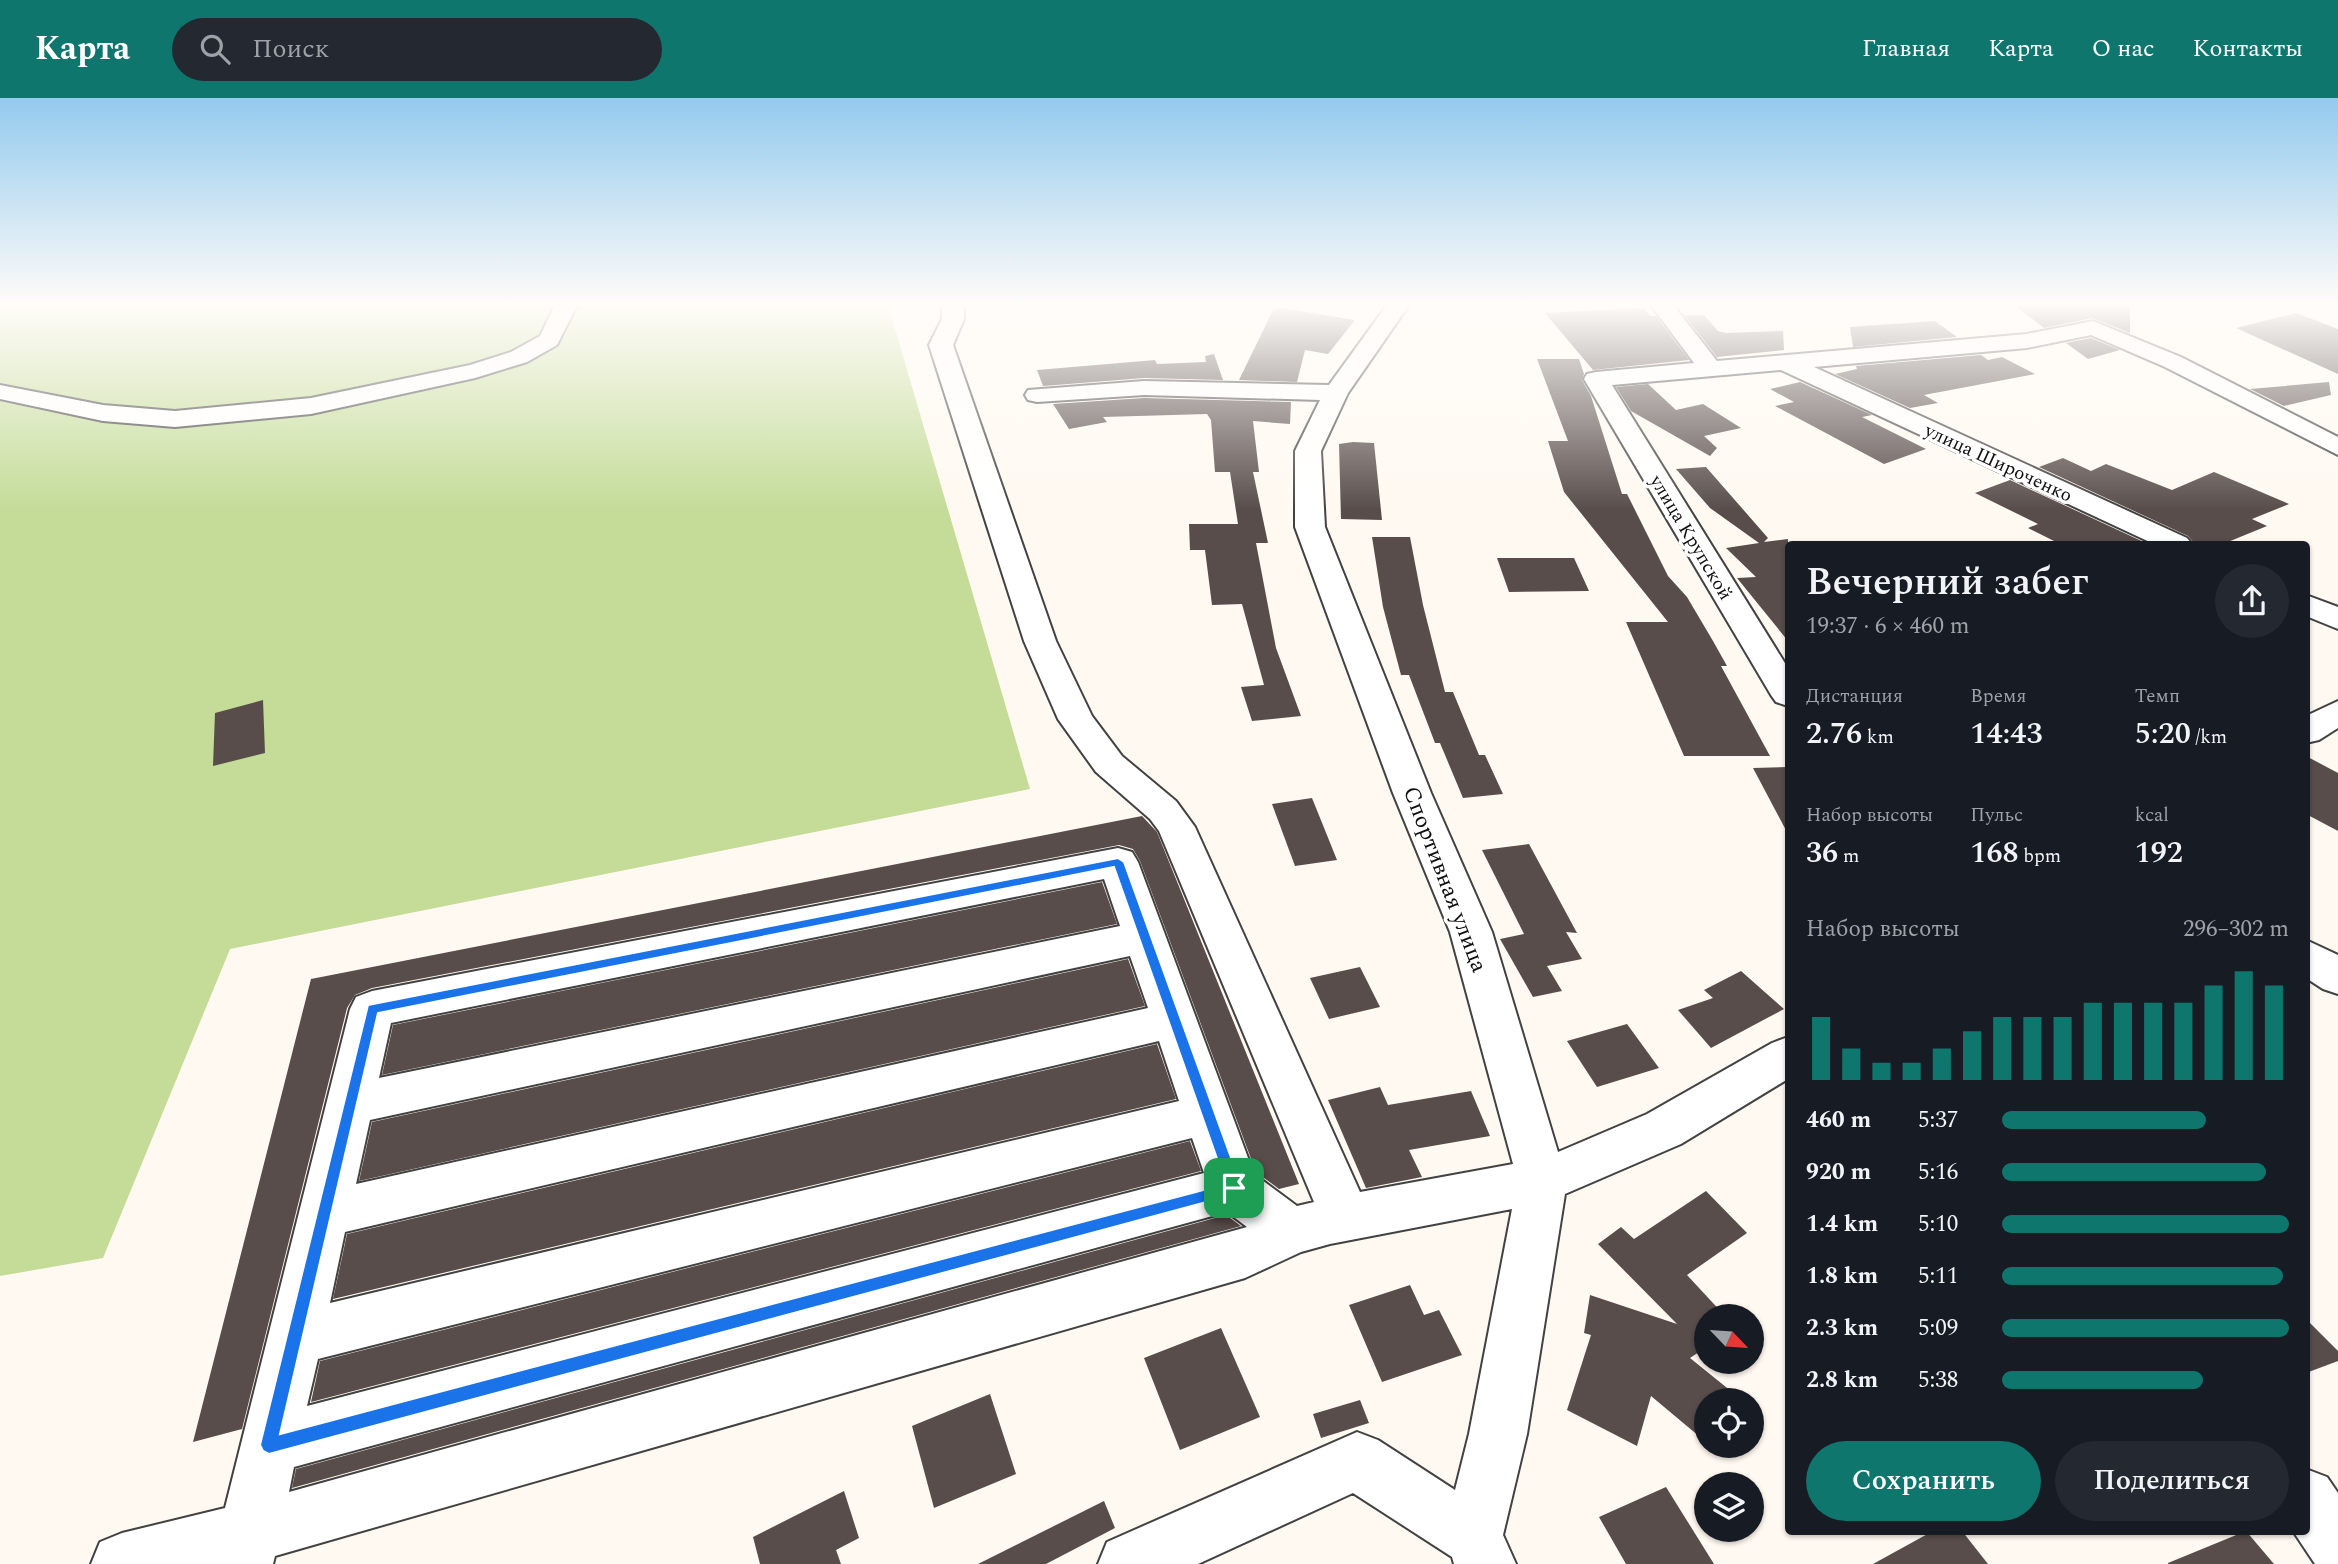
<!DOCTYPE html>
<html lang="ru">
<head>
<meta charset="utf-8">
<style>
	:root { --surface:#171b24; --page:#242831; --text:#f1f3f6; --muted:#9ea1a6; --accent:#0f766e }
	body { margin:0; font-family:Spectral,serif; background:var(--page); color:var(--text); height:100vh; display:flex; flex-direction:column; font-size:26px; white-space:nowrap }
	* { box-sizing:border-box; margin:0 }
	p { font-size:23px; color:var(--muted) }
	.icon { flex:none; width:38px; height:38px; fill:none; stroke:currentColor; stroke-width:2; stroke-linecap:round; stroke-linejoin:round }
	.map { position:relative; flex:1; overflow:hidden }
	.panel { position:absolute; left:1785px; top:443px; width:525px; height:994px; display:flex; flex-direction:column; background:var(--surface); border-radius:7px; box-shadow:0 2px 5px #0004 }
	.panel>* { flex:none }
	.needle { width:46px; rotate:115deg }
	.controls { position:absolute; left:1694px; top:1206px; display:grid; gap:14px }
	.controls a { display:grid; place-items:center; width:70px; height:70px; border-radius:50%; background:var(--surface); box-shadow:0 2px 5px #0004; font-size:35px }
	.pin { position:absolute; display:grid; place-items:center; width:60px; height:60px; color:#fff; margin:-30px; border-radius:14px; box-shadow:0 4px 10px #0006 }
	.round { display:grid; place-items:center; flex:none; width:74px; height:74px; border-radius:37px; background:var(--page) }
	.overview { display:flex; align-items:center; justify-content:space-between; height:119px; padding:0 21px }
	h1 { font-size:38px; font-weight:600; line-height:52px }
	.metrics { display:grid; grid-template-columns:repeat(3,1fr); gap:10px; height:119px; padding:7px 21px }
	.metrics div { display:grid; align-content:center }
	.metrics b { font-size:30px; font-weight:600 }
	.metrics small { font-size:19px; font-weight:400 }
	.metrics p { font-size:19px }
	.chart { height:196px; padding:14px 21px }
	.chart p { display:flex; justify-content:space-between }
	.chart svg { width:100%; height:126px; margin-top:7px; stroke:var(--accent); stroke-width:6 }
	.cta { display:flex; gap:14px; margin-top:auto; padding:14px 21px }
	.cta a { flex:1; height:80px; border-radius:42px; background:var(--accent); color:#fff; font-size:28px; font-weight:600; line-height:80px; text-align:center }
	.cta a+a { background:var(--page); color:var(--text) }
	ul { padding:0 21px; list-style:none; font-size:23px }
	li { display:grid; grid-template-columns:112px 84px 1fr; align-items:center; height:52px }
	li i { height:18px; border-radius:9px; background:var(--accent) }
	header { display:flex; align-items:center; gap:42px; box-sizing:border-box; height:98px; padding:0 35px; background:var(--accent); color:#fff }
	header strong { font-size:33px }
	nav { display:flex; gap:38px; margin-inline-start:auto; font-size:24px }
	.search { width:490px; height:63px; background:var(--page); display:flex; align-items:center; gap:18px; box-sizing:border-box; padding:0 24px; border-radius:38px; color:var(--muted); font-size:26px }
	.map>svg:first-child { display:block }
</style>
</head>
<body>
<header>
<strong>Карта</strong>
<div class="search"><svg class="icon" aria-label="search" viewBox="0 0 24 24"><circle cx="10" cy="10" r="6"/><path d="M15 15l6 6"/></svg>Поиск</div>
<nav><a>Главная</a><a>Карта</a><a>О нас</a><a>Контакты</a></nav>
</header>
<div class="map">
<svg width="2338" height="1466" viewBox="0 0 2338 1466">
	<rect width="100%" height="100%" fill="#fff9f1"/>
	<path fill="#c4dc98" d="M0,207h888l142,484 -800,160 -127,309 -103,18z"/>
	<g fill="#584d4b">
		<path d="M2014,207h116v28l-38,-15 -48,10z"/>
		<path d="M1274,210h8l73,12 -27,34 -23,-4 -8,32 -58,-2z"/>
		<path d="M1643,210l8,8h5l33,44 -96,10 -48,-57z"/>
		<path d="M2296,215l42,16v45l-102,-46z"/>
		<path d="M1684,217h20l14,16 8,2 57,-2 1,19 -67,7z"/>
		<path d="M1935,223l22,16 -104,10 -3,-20z"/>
		<path d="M2091,240l29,12 -32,9 -22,-16z"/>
		<path d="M1214,256l9,26 -79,-2 -101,8 -6,-16 118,-10 2,4 49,-2 -1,-6z"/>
		<path d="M1981,257l7,5 14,-3 33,17 -111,21 14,8 -28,5 -75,-34 22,-5 -1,-3z"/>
		<path d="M1537,261h42l5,15 -2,6 9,16 31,98h5l41,82 19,21 26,44 14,25h-6l49,90h-86l-58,-134h42l-104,-130 -16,-51h20z"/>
		<path d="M1800,284l72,33 -10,2 64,32 -42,15 -109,-58 19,-4 -24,-13z"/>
		<path d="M2329,284l2,13 -47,11 -34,-17z"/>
		<path d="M1648,286l28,26 27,-6 38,24 -37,8 13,12 -7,8 -79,-45 -15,-24z"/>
		<path d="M1144,300l147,4 -1,22 -37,-3 6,51h-6l15,71h-12l20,105 25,68 -49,5 -11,-34 23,-2 -22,-81 -30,1 -7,-55h-15l-1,-26h49l-8,-52h-15l-4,-52 -4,-6 -104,3 4,5 -38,7 -16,-25z"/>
		<path d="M1353,344l21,1 8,77 -41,-1 -2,-75z"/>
		<path d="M2063,360l28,13 15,-7 66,26 42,-18 75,32 -37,15 15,7 -44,18h-28l-7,-8 -149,-69z"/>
		<path d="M1706,369l62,71 -4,4 24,-3v102l-51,-63 19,-1 -30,-29 33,-5 -49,-35 -34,-39z"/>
		<path d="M2010,382l138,64h-88l-32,-16 10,-4 -63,-31z"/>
		<path d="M1372,439h38l13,68 22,87h8l26,63h6l18,39 -40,4 -23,-55h-5l-26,-68h-8l-18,-68z"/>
		<path d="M1497,460h77l15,33 -80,1z"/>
		<path d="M263,602l2,53 -52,13 2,-53z"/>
		<path d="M2306,658l32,17v58l-32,-17z"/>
		<path d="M1788,669v67l-35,-66z"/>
		<path d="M1312,700l25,62 -42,6 -23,-62z"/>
		<path d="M1142,718l15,16 142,352 -20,5 -23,-17 -116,-311 -7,-12 -14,-4 -747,143 -17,7 -8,13 -105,421 -49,13 118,-463z"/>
		<path d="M1529,746l48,89 -11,-1 16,27 -35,7 15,25 -29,6 -33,-58 24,-5 -42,-84z"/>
		<path d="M1102,784l15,42 -735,151 11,-50z"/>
		<path d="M1128,861l17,47 -786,175 13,-59z"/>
		<path d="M1360,869l20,40 -51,12 -19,-41z"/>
		<path d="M1741,873l43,38 -73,39 -33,-38 35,-12 -9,-8z"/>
		<path d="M1627,926l32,44 -62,19 -30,-46z"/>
		<path d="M1157,946l19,55 -843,200 14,-65z"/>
		<path d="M1380,989l8,18 83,-14 19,45 -81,14 13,27 -56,11 -38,-88z"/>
		<path d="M1190,1043l11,30 -890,231 9,-41z"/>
		<path d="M1706,1093l41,42 -60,42 38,41h-19v39l-4,-5 -12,8 52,42h-36v42l-55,-46 -14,50 -70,-36 24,-75 -7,-2 6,-38 87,29 -79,-80 23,-17 13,12z"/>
		<path d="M1226,1117l15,11 -949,262 4,-19z"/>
		<path d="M1410,1187l14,30 15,-5 23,45 -80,27 -33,-77z"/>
		<path d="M2306,1221l32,32v10l-32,12z"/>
		<path d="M1221,1230l39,89 -80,33 -36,-92z"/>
		<path d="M990,1296l26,80 -82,34 -22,-82z"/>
		<path d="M1360,1302l9,23 -48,15 -8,-24z"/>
		<path d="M1666,1389l48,77h-88l-27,-47z"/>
		<path d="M844,1393l15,47 -23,12 5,14h-81l-7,-27z"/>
		<path d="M1104,1403l11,27 -69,36h-68z"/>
		<path d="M1933,1433h29l26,33h-115z"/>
		<path d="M2246,1433l28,33h-106v-1z"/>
	</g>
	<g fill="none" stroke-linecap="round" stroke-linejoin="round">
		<defs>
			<g id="minor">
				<path d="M555,207h22l-20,40 -30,17 -52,16 -164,36 -136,13 -72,-6 -103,-22v-14l103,20 72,6 136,-13 159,-33 41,-13 29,-16z"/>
				<path d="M942,207h22v14l-11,26 103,296 36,75 30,40 54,45 19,26 165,365 153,-28 -63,-232 -57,-139 -98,-266v-76l25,-51 -176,-5 -107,7 -9,-2 -3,-5 3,-5 116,-9 185,4 58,-80h22l-61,88 -27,58 4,76 106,266 61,139 66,220 89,-38 125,-71 16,-6v42l-107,65 -116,50 -38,240 -24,101 13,29h-62l-2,-7 -99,-64 -155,71h-100l9,-22 250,-110 21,8 77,50 14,-56 43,-225 -182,35 -29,8 -56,26 -970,278 -2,8h-182l9,-22 22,-9 103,-25 125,-499 6,-12 16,-6 746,-143 14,4 6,10 116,312 43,32 17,-4 -155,-371 -9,-12 -54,-47 -38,-53 -34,-78 -95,-296 13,-26zM1104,781l16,47 -741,152 12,-55zM1130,858l18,52 -792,176 14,-64zM1159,943l20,60 -849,202 15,-71zM1192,1040l12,35 -897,233 11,-47zM1227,1114l20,15 -958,265 5,-25z"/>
				<path d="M1651,207h22l44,56 310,-27 66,-13 88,36 157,80v18l-173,-88 -74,-32 -64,13 -213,19 373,171 5,6h-38l-373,-174 -169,15 176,283v38l-12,-4 -5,-7 -187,-316 3,-5 9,-2 98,-9z"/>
				<path d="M2306,497l32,12v22l-32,-13z"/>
				<path d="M2338,603v27l-19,12 -13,3v-27z"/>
				<path d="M2306,842l32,15v39l-15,-5 -17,-11z"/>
				<path d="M2306,1371l21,8 11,16v71h-23l-22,-33h13z"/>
			</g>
		</defs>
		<use href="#minor" stroke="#424242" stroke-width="4"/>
		<use href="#minor" fill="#fff" fill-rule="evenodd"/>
	</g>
	<linearGradient id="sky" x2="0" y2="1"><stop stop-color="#93caee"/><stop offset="0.5" stop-color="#fffcf9"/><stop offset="1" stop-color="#fffcf9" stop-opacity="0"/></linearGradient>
	<rect width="2338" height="412" fill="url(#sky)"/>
	<path fill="#1a73e8" stroke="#fff" stroke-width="2" fill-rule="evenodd" d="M1118,760l6,4 118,326 -2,5 -971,261 -6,-3 -3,-6 108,-440zM1114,769l112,317 -946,250 98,-421z"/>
	<g text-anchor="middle" stroke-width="7" stroke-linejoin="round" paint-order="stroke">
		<g font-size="19" fill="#0f0f0f" stroke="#fff">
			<text transform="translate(1999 364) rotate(25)" y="7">улица Широченко</text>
			<text transform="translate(1692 439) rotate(59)" y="7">улица Крупской</text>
		</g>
		<g font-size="23" fill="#0f0f0f" stroke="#fff">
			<text transform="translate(1446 781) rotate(69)" y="8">Спортивная улица</text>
		</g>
	</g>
</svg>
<div class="controls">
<a><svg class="needle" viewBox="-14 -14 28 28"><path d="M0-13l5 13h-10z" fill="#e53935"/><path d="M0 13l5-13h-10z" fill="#9ea1a6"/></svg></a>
<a><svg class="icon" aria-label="locate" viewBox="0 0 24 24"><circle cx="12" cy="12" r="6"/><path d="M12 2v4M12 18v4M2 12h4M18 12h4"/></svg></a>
<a><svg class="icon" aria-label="layers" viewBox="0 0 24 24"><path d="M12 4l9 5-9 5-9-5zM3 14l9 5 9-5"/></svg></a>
</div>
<div class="pin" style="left:1234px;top:1090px;background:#1e9e55"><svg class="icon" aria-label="arrive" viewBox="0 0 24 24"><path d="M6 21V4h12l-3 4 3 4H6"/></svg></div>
<section class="panel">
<div class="overview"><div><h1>Вечерний забег</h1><p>19:37 · 6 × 460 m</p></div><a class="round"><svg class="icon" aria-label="share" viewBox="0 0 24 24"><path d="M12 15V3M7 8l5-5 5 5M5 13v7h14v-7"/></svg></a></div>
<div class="metrics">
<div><p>Дистанция</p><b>2.76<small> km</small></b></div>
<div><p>Время</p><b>14:43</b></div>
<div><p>Темп</p><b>5:20<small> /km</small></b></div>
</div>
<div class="metrics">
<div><p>Набор высоты</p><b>36<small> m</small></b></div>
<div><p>Пульс</p><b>168<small> bpm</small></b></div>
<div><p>kcal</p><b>192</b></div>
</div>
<div class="chart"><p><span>Набор высоты</span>296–302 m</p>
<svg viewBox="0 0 160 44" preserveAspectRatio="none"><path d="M5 44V22M15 44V33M25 44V38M35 44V38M45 44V33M55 44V27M65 44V22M75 44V22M85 44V22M95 44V17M105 44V17M115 44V17M125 44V17M135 44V11M145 44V6M155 44V11"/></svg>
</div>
<ul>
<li><b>460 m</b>5:37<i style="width:71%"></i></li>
<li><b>920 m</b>5:16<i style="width:92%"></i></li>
<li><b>1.4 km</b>5:10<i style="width:100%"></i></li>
<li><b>1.8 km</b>5:11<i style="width:98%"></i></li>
<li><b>2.3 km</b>5:09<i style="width:100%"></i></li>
<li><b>2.8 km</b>5:38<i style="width:70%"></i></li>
</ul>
<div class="cta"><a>Сохранить</a><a>Поделиться</a></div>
</section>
</div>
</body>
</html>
